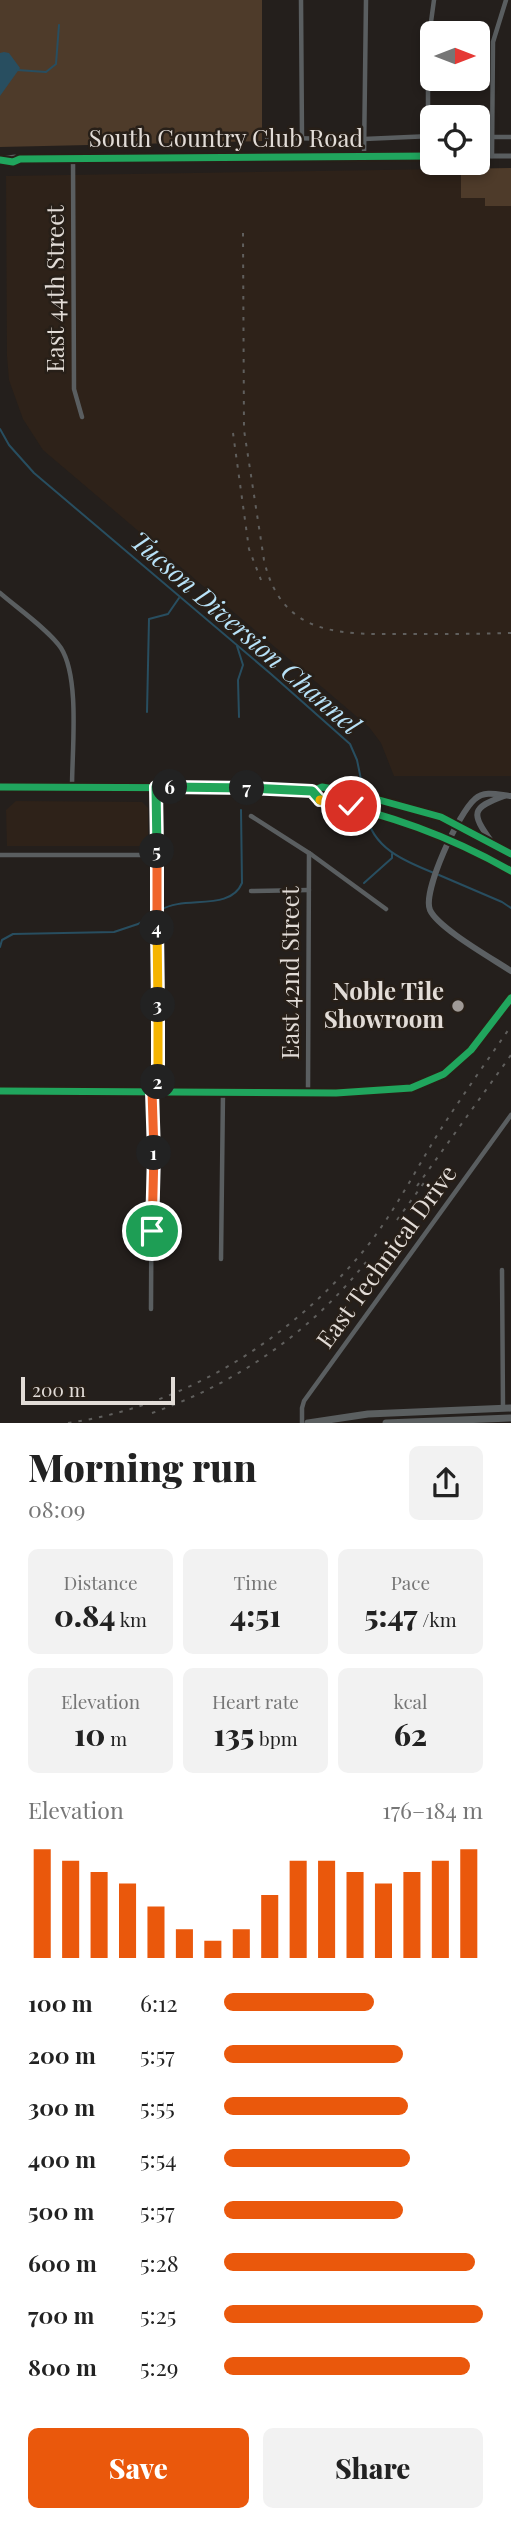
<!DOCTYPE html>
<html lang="en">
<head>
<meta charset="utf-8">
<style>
	:root { --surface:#fff; --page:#f2f2f2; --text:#222; --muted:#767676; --accent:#ea580c }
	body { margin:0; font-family:"Playfair Display",serif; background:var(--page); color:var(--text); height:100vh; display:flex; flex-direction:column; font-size:26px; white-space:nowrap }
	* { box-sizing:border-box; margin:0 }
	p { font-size:23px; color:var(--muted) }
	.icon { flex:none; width:38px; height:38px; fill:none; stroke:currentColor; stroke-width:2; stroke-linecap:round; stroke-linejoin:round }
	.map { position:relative; height:1423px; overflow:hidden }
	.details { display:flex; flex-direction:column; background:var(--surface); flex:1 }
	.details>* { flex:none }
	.needle { width:46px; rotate:90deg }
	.tools { position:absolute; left:420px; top:21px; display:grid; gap:14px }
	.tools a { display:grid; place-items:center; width:70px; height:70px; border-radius:10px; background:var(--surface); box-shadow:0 4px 10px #0003; font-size:35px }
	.scale { position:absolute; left:21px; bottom:18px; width:154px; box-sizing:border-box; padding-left:7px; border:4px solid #e2dcd7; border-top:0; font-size:19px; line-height:24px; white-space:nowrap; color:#e2dcd7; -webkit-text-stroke:5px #271f18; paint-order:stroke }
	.pin { position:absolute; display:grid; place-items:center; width:60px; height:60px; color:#fff; margin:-30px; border:4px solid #fff; border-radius:50%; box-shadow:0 2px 7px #0007 }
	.km { position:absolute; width:35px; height:35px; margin:-18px; border-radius:50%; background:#222; color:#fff; font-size:19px; line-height:35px; text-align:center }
	.round { display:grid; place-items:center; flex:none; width:74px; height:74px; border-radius:10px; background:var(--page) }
	.summary { display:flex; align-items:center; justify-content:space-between; height:119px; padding:0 28px }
	h1 { font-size:38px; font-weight:800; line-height:52px }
	.figures { display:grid; grid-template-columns:repeat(3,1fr); gap:10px; height:119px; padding:7px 28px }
	.figures div { display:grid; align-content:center; border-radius:10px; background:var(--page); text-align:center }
	.figures b { font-size:30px; font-weight:800 }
	.figures small { font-size:19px; font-weight:400 }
	.figures p { font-size:19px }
	.chart { height:196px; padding:14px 28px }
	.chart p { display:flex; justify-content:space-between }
	.chart svg { width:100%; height:126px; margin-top:7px; stroke:var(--accent); stroke-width:6 }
	.primary-button { display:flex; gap:14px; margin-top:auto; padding:14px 28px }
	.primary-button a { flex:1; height:80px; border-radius:10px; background:var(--accent); color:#fff; font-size:28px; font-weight:800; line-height:80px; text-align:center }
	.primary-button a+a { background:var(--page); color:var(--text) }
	ul { padding:0 28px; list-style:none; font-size:23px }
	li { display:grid; grid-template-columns:112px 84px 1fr; align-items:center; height:52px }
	li i { height:18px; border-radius:9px; background:var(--accent) }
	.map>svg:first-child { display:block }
</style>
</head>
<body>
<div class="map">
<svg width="511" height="1423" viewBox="0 0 511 1423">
	<rect width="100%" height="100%" fill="#241f1c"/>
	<g fill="#2e2219">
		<path d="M511,168v608h-117l-13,-33 -12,-16 -326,-277 -20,-31 -14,-39 -2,-24 -1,-180z"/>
		<path d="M16,801l126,1 6,6v38h-141l-1,-36z"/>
	</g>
	<g fill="#4e3b2a">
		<path d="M0,0h262v141l-262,6z"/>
		<path d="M511,168v38h-26v-8h-24v-29z"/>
	</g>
	<path fill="#284e60" d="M4,52l5,1 11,15 -20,28v-43z"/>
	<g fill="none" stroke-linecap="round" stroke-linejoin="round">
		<g stroke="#284e60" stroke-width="2">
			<path d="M17,70l29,2 10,-8 3,-39"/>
			<path d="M0,429l9,16 25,28 237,201 79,70 7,16 7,34"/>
			<path d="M237,646l6,19 -5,15 1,37"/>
			<path d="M147,712l2,-93 19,-5 11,-16"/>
			<path d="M366,813c6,35 38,48 68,60"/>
			<path d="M439,875l63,27 9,6"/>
			<path d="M364,883l28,-25v-4"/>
			<path d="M161,910c23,-15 69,2 81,-27l-1,-73"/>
			<path d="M0,947l2,-7 11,-6 101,-2 24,-8 14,-9"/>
		</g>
		<g stroke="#5a5e60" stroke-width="4.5">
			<path d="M301,0l1,138"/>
			<path d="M428,135v-91l6,-44"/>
			<path d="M478,137h33"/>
			<path d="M267,138l97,1 68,-3"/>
			<path d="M492,156l1,-114 13,-42"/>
			<path d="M364,157l2,-157"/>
			<path d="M73,159l1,230 8,28"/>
			<path d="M0,593c16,14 50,38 61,55 19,30 11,102 11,139"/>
			<path d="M156,787l2,304"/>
			<path d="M251,816l61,39 74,54"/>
			<path d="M0,855h157"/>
			<path d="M251,891l58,-1"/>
			<path d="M0,1091l336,2 75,-5 33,-14 27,-24 40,-52"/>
			<path d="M308,1092l1,-239"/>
			<path d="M221,1259l2,-167"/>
			<path d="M502,1270l1,138"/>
			<path d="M151,1309l1,-218"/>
			<path d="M302,1423v-15l2,-7 207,-286"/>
		</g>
		<g stroke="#5a5e60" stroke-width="5">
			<path d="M478,156h33"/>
			<path d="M0,159l15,-2 5,2"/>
			<path d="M0,160l13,2 7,-3 412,-3"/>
		</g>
		<g stroke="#5c6063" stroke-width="6">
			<path d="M0,787l241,1 71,3 10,-4 28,5 91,25 70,37"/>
			<path d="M312,791l7,8c70,16 129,36 192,72"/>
			<path d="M511,796c-12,-1 -26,-6 -36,3 -16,13 -53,93 -45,111 8,18 63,49 81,61"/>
			<path d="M491,841c-20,-28 -20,-33 13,-45"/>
		</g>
		<g stroke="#5b5f60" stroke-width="7">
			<path d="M308,1423l60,-9 143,-6"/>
			<path d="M386,1423l125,-5"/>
		</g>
		<g stroke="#605f5d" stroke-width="2" stroke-dasharray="3.5 7" stroke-linecap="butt">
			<path d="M243,233l1,197 20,130c18,79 80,74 145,74 34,0 68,0 102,-1"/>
			<path d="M233,433l16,116 12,31"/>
			<path d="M417,1186l94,-131"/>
			<path d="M397,1220l29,-40"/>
			<path d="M152,1413c85,-30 158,-80 214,-151"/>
			<path d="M68,1423c117,-17 222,-83 297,-174 29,-36 50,-78 74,-117 23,-36 48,-71 72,-106"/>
		</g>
		<defs>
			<g id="cycleway">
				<path d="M0,160l13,2 7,-3 412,-3"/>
				<path d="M0,787l241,1 71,3 10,-4 28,5 91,25 70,37"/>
				<path d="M312,791l7,8c70,16 129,36 192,72"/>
				<path d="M0,1091l336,2 75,-5 33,-14 27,-24 40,-52"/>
			</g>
		</defs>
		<use href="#cycleway" stroke="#271f18" stroke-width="11"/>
		<use href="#cycleway" stroke="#20a55d" stroke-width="7"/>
	</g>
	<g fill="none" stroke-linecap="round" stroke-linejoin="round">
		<defs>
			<path id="split-1" d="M152,1231l2,-78"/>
			<path id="split-2" d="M154,1153l-2,-62h6v-9"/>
			<path id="split-3" d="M158,1005v77"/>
			<path id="split-4" d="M157,928l1,77"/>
			<path id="split-5" d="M157,928v-77"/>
			<path id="split-6" d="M157,851l-1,-64h14"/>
			<path id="split-7" d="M170,787l77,1"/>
			<path id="split-8" d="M247,788l65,3 8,9"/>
			<path id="split-9" d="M320,800l31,6"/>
		</defs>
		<use href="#split-1" stroke="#fff" stroke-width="14"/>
		<use href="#split-2" stroke="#fff" stroke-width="14"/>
		<use href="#split-3" stroke="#fff" stroke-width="14"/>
		<use href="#split-4" stroke="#fff" stroke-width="14"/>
		<use href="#split-5" stroke="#fff" stroke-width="14"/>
		<use href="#split-6" stroke="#fff" stroke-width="14"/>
		<use href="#split-7" stroke="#fff" stroke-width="14"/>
		<use href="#split-8" stroke="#fff" stroke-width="14"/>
		<use href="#split-9" stroke="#fff" stroke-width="14"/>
		<use href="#split-1" stroke="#f0652b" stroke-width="9"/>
		<use href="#split-2" stroke="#f0652b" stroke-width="9"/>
		<use href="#split-3" stroke="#f5b400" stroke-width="9"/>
		<use href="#split-4" stroke="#f5b400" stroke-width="9"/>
		<use href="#split-5" stroke="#f0652b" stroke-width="9"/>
		<use href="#split-6" stroke="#22a559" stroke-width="9"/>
		<use href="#split-7" stroke="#22a559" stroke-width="9"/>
		<use href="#split-8" stroke="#22a559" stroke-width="9"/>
		<use href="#split-9" stroke="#f5b400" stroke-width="9"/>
	</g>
	<circle fill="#a09a96" stroke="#271f18" stroke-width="2.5" cx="458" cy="1006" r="7"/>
	<g text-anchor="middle" stroke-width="5" stroke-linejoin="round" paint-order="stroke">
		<g font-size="24" fill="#e2dcd7" stroke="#271f18">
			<text x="226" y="147">South Country Club Road</text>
			<text transform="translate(56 289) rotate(-90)" y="8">East 44th Street</text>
			<text transform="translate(291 973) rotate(-90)" y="8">East 42nd Street</text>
			<text transform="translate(387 1257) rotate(-54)" y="8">East Technical Drive</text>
		</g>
		<g font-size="24" font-weight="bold" fill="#e2dcd7" stroke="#271f18" text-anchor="end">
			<text x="444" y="1000">Noble Tile<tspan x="444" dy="28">Showroom</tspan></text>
		</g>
		<g font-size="26" font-style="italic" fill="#b8e2f8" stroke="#271f18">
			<text transform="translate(245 633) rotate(41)" y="9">Tucson Diversion Channel</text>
		</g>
	</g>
</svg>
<div class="tools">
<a><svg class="needle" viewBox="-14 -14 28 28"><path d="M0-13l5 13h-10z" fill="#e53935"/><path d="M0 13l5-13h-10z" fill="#767676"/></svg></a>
<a><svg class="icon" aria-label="locate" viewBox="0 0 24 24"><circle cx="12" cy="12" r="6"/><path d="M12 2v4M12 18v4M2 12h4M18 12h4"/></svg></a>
</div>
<div class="scale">200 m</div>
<div class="pin" style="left:152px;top:1231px;background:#1e9e55"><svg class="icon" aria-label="arrive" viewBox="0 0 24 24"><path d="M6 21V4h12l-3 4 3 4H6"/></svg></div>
<div class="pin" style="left:351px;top:806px;background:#d93025"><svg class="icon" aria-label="check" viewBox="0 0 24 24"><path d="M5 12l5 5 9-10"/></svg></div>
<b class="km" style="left:154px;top:1153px">1</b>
<b class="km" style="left:158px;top:1082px">2</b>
<b class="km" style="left:158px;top:1005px">3</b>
<b class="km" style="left:157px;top:928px">4</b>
<b class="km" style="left:157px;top:851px">5</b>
<b class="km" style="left:170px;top:787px">6</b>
<b class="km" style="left:247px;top:788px">7</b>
</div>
<section class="details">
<div class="summary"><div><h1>Morning run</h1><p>08:09</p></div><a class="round"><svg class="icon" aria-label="share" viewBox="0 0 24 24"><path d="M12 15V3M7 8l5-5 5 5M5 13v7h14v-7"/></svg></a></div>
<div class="figures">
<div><p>Distance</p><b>0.84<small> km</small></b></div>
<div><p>Time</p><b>4:51</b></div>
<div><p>Pace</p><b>5:47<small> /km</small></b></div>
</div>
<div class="figures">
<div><p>Elevation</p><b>10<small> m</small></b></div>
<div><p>Heart rate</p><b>135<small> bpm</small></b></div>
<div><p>kcal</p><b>62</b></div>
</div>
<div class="chart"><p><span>Elevation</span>176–184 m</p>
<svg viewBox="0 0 160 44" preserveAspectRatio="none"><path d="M5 44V6M15 44V10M25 44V14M35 44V18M45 44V26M55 44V34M65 44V38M75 44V34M85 44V22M95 44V10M105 44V10M115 44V14M125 44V18M135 44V14M145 44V10M155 44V6"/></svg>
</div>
<ul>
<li><b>100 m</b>6:12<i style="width:58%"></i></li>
<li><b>200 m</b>5:57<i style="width:69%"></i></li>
<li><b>300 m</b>5:55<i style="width:71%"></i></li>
<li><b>400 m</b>5:54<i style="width:72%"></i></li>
<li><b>500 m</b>5:57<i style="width:69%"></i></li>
<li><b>600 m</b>5:28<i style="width:97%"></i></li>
<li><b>700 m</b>5:25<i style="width:100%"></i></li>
<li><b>800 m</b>5:29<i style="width:95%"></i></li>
</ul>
<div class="primary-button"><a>Save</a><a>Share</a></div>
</section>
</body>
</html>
